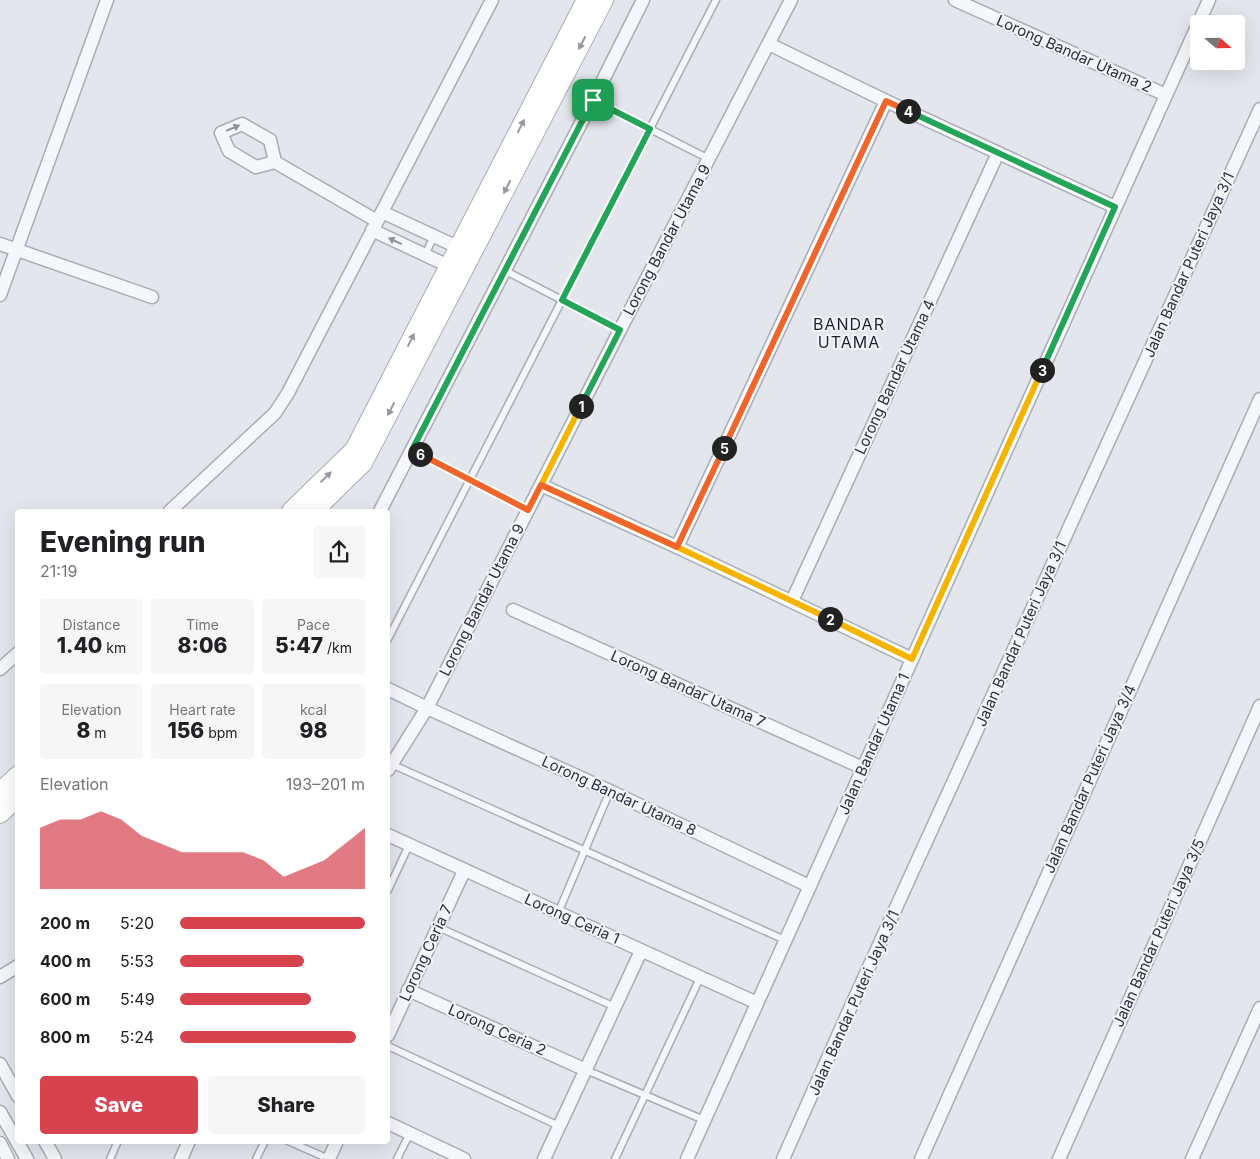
<!DOCTYPE html>
<html lang="en">
<head>
<meta charset="utf-8">
<style>
	:root { --surface:#fff; --page:#f6f6f6; --text:#202124; --muted:#757577; --accent:#d6434f }
	body { margin:0; font-family:Inter,sans-serif; background:var(--page); color:var(--text); height:100vh; display:flex; flex-direction:column; font-size:19px; white-space:nowrap }
	* { box-sizing:border-box; margin:0 }
	p { font-size:16px; color:var(--muted) }
	.icon { flex:none; width:28px; height:28px; fill:none; stroke:currentColor; stroke-width:2; stroke-linecap:round; stroke-linejoin:round }
	.map { position:relative; flex:1; overflow:hidden }
	.panel { position:absolute; left:15px; top:509px; width:375px; height:635px; display:flex; flex-direction:column; background:var(--surface); border-radius:5px; box-shadow:0 5px 20px #0002 }
	.panel>* { flex:none }
	.needle { width:32px; rotate:110deg }
	.tools { position:absolute; left:1190px; top:15px; display:grid; gap:10px }
	.tools a { display:grid; place-items:center; width:55px; height:55px; border-radius:5px; background:var(--surface); box-shadow:0 5px 20px #0002; font-size:25px }
	.pin { position:absolute; display:grid; place-items:center; width:42px; height:42px; color:#fff; margin:-21px; border-radius:10px; box-shadow:0 2px 8px #0006 }
	.km { position:absolute; width:25px; height:25px; margin:-12px; border-radius:50%; background:#222; color:#fff; font-size:14px; line-height:25px; text-align:center }
	.round { display:grid; place-items:center; flex:none; width:52px; height:52px; border-radius:5px; background:var(--page) }
	.overview { display:flex; align-items:center; justify-content:space-between; height:85px; padding:0 25px }
	h1 { font-size:28px; font-weight:800; line-height:38px }
	.stats { display:grid; grid-template-columns:repeat(3,1fr); gap:8px; height:85px; padding:5px 25px }
	.stats div { display:grid; align-content:center; border-radius:5px; background:var(--page); text-align:center }
	.stats b { font-size:21px; font-weight:800 }
	.stats small { font-size:14px; font-weight:400 }
	.stats p { font-size:14px }
	.chart { height:140px; padding:10px 25px }
	.chart p { display:flex; justify-content:space-between }
	.chart svg { width:100%; height:90px; margin-top:5px; fill:var(--accent); opacity:.7 }
	.button { display:flex; gap:10px; margin-top:auto; padding:10px 25px }
	.button a { flex:1; height:58px; border-radius:5px; background:var(--accent); color:#fff; font-size:20px; font-weight:800; line-height:58px; text-align:center }
	.button a+a { background:var(--page); color:var(--text) }
	ul { padding:0 25px; list-style:none; font-size:16px }
	li { display:grid; grid-template-columns:80px 60px 1fr; align-items:center; height:38px }
	li i { height:12px; border-radius:6px; background:var(--accent) }
	.map>svg:first-child { display:block }
</style>
</head>
<body>
<div class="map">
<svg width="1260" height="1159" viewBox="0 0 1260 1159">
	<rect width="100%" height="100%" fill="#e3e6ec"/>
	<g fill="none" stroke-linecap="round" stroke-linejoin="round">
		<defs>
			<g id="lane">
				<path d="M593,100l116,59"/>
				<path d="M425,255l9,-19"/>
				<path d="M504,270l116,60"/>
				<path d="M412,450l116,60"/>
				<path d="M388,639l328,-639"/>
				<path d="M391,764l394,176"/>
				<path d="M388,890l21,-45"/>
				<path d="M558,913l52,-122"/>
				<path d="M438,927l177,80"/>
				<path d="M388,1046l171,80"/>
				<path d="M586,1070l118,50"/>
				<path d="M288,1141l41,18"/>
				<path d="M110,1159l8,-18"/>
				<path d="M256,1159l9,-18"/>
				<path d="M397,1159l13,-26"/>
				<path d="M615,1159l85,-181"/>
			</g>
			<g id="street">
				<path d="M955,0l211,95"/>
				<path d="M769,44l117,57 229,106"/>
				<path d="M275,162l-5,-22 -28,-16 -21,9 8,18 27,16 19,-5 102,59"/>
				<path d="M382,212l84,39"/>
				<path d="M372,230l83,39"/>
				<path d="M0,244l152,53"/>
				<path d="M0,295l107,-295"/>
				<path d="M541,485l136,62 235,112"/>
				<path d="M170,511l105,-98 13,-20 204,-393"/>
				<path d="M380,511l213,-411 50,-100"/>
				<path d="M677,547l209,-446"/>
				<path d="M792,601l206,-448"/>
				<path d="M513,610l350,158"/>
				<path d="M0,669l18,-16"/>
				<path d="M388,689l39,19 183,83 199,95"/>
				<path d="M388,770l39,-62 193,-378 171,-330"/>
				<path d="M388,835l369,168"/>
				<path d="M0,977l18,-11"/>
				<path d="M408,990l178,80"/>
				<path d="M388,1035l76,-164"/>
				<path d="M0,1064l18,32"/>
				<path d="M0,1112l27,47"/>
				<path d="M388,1123l76,36"/>
				<path d="M45,1141l10,18"/>
				<path d="M0,1143l8,16"/>
				<path d="M181,1159l8,-18"/>
				<path d="M329,1159l8,-18"/>
				<path d="M544,1159l97,-208"/>
				<path d="M687,1159l522,-1159"/>
				<path d="M783,1159l65,-146 412,-904"/>
				<path d="M921,1159l339,-760"/>
				<path d="M1059,1159l201,-453"/>
				<path d="M1192,1159l68,-151"/>
			</g>
			<g id="secondary">
				<path d="M291,511l63,-61 232,-450"/>
				<path d="M314,511l49,-48 241,-463"/>
				<path d="M0,792l18,-17"/>
				<path d="M0,814l18,-17"/>
			</g>
		</defs>
		<use href="#lane" stroke="#a8acb7" stroke-width="9"/>
		<use href="#street" stroke="#a8acb7" stroke-width="15"/>
		<use href="#secondary" stroke="#a8acb7" stroke-width="20"/>
		<use href="#lane" stroke="#f6f7fa" stroke-width="6"/>
		<use href="#street" stroke="#f6f7fa" stroke-width="12"/>
		<use href="#secondary" stroke="#fff" stroke-width="18"/>
	</g>
	<defs><path id="oneway-solid" d="M-6-.8H1V-3.2L6.5 0L1 3.2V.8H-6Z" transform="scale(1.25)"/></defs>
	<g fill="#9498a2">
		<use href="#oneway-solid" transform="translate(582 43) rotate(117)"/>
		<use href="#oneway-solid" transform="translate(521 126) rotate(-63)"/>
		<use href="#oneway-solid" transform="translate(507 187) rotate(117)"/>
		<use href="#oneway-solid" transform="translate(411 340) rotate(-63)"/>
		<use href="#oneway-solid" transform="translate(391 409) rotate(117)"/>
		<use href="#oneway-solid" transform="translate(326 477) rotate(-44)"/>
	</g>
	<g fill="#9094a0">
		<use href="#oneway-solid" transform="translate(233 128) rotate(-23)"/>
		<use href="#oneway-solid" transform="translate(395 241) rotate(-155)"/>
	</g>
	<g fill="none" stroke-linecap="round" stroke-linejoin="round">
		<defs>
			<path id="split-1" d="M581,406l39,-76 -58,-30 88,-171 -57,-29"/>
			<path id="split-2" d="M581,406l-40,79 136,62 153,72"/>
			<path id="split-3" d="M830,619l82,40 130,-289"/>
			<path id="split-4" d="M908,111l207,96 -73,163"/>
			<path id="split-5" d="M724,448l162,-347 22,10"/>
			<path id="split-6" d="M420,454l108,56 13,-25 136,62 47,-99"/>
			<path id="split-7" d="M420,454l-8,-4 181,-350"/>
		</defs>
		<use href="#split-1" stroke="#fff" stroke-width="10"/>
		<use href="#split-2" stroke="#fff" stroke-width="10"/>
		<use href="#split-3" stroke="#fff" stroke-width="10"/>
		<use href="#split-4" stroke="#fff" stroke-width="10"/>
		<use href="#split-5" stroke="#fff" stroke-width="10"/>
		<use href="#split-6" stroke="#fff" stroke-width="10"/>
		<use href="#split-7" stroke="#fff" stroke-width="10"/>
		<use href="#split-1" stroke="#22a559" stroke-width="6"/>
		<use href="#split-2" stroke="#f5b400" stroke-width="6"/>
		<use href="#split-3" stroke="#f5b400" stroke-width="6"/>
		<use href="#split-4" stroke="#22a559" stroke-width="6"/>
		<use href="#split-5" stroke="#f0652b" stroke-width="6"/>
		<use href="#split-6" stroke="#f0652b" stroke-width="6"/>
		<use href="#split-7" stroke="#22a559" stroke-width="6"/>
	</g>
	<g text-anchor="middle" stroke-width="4" stroke-linejoin="round" paint-order="stroke">
		<g font-size="15" fill="#2a3245" stroke="#f3f5f9">
			<text transform="translate(1074 54) rotate(24)" y="5">Lorong Bandar Utama 2</text>
			<text transform="translate(667 240) rotate(-62)" y="5">Lorong Bandar Utama 9</text>
			<text transform="translate(1189 265) rotate(-66)" y="5">Jalan Bandar Puteri Jaya 3/1</text>
			<text transform="translate(895 377) rotate(-65)" y="5">Lorong Bandar Utama 4</text>
			<text transform="translate(482 600) rotate(-63)" y="5">Lorong Bandar Utama 9</text>
			<text transform="translate(1021 634) rotate(-66)" y="5">Jalan Bandar Puteri Jaya 3/1</text>
			<text transform="translate(688 689) rotate(24)" y="5">Lorong Bandar Utama 7</text>
			<text transform="translate(874 744) rotate(-66)" y="5">Jalan Bandar Utama 1</text>
			<text transform="translate(1090 779) rotate(-66)" y="5">Jalan Bandar Puteri Jaya 3/4</text>
			<text transform="translate(619 796) rotate(25)" y="5">Lorong Bandar Utama 8</text>
			<text transform="translate(572 919) rotate(24)" y="5">Lorong Ceria 1</text>
			<text transform="translate(1159 933) rotate(-66)" y="5">Jalan Bandar Puteri Jaya 3/5</text>
			<text transform="translate(426 953) rotate(-65)" y="5">Lorong Ceria 7</text>
			<text transform="translate(854 1003) rotate(-66)" y="5">Jalan Bandar Puteri Jaya 3/1</text>
			<text transform="translate(497 1030) rotate(24)" y="5">Lorong Ceria 2</text>
		</g>
		<g font-size="16" letter-spacing="1" fill="#1c2336" stroke="#f3f5f9">
			<text x="849" y="330">BANDAR<tspan x="849" dy="18">UTAMA</tspan></text>
		</g>
	</g>
</svg>
<div class="tools">
<a><svg class="needle" viewBox="-14 -14 28 28"><path d="M0-13l5 13h-10z" fill="#e53935"/><path d="M0 13l5-13h-10z" fill="#757577"/></svg></a>
</div>
<div class="pin" style="left:593px;top:100px;background:#1e9e55"><svg class="icon" aria-label="arrive" viewBox="0 0 24 24"><path d="M6 21V4h12l-3 4 3 4H6"/></svg></div>
<b class="km" style="left:581px;top:406px">1</b>
<b class="km" style="left:830px;top:619px">2</b>
<b class="km" style="left:1042px;top:370px">3</b>
<b class="km" style="left:908px;top:111px">4</b>
<b class="km" style="left:724px;top:448px">5</b>
<b class="km" style="left:420px;top:454px">6</b>
<section class="panel">
<div class="overview"><div><h1>Evening run</h1><p>21:19</p></div><a class="round"><svg class="icon" aria-label="share" viewBox="0 0 24 24"><path d="M12 15V3M7 8l5-5 5 5M5 13v7h14v-7"/></svg></a></div>
<div class="stats">
<div><p>Distance</p><b>1.40<small> km</small></b></div>
<div><p>Time</p><b>8:06</b></div>
<div><p>Pace</p><b>5:47<small> /km</small></b></div>
</div>
<div class="stats">
<div><p>Elevation</p><b>8<small> m</small></b></div>
<div><p>Heart rate</p><b>156<small> bpm</small></b></div>
<div><p>kcal</p><b>98</b></div>
</div>
<div class="chart"><p><span>Elevation</span>193–201 m</p>
<svg viewBox="0 0 160 44" preserveAspectRatio="none"><path d="M0 44V14L10 10L20 10L30 6L40 10L50 18L60 22L70 26L80 26L90 26L100 26L110 30L120 38L130 34L140 30L150 22L160 14V44z"/></svg>
</div>
<ul>
<li><b>200 m</b>5:20<i style="width:100%"></i></li>
<li><b>400 m</b>5:53<i style="width:67%"></i></li>
<li><b>600 m</b>5:49<i style="width:71%"></i></li>
<li><b>800 m</b>5:24<i style="width:95%"></i></li>
</ul>
<div class="button"><a>Save</a><a>Share</a></div>
</section>
</div>
</body>
</html>
